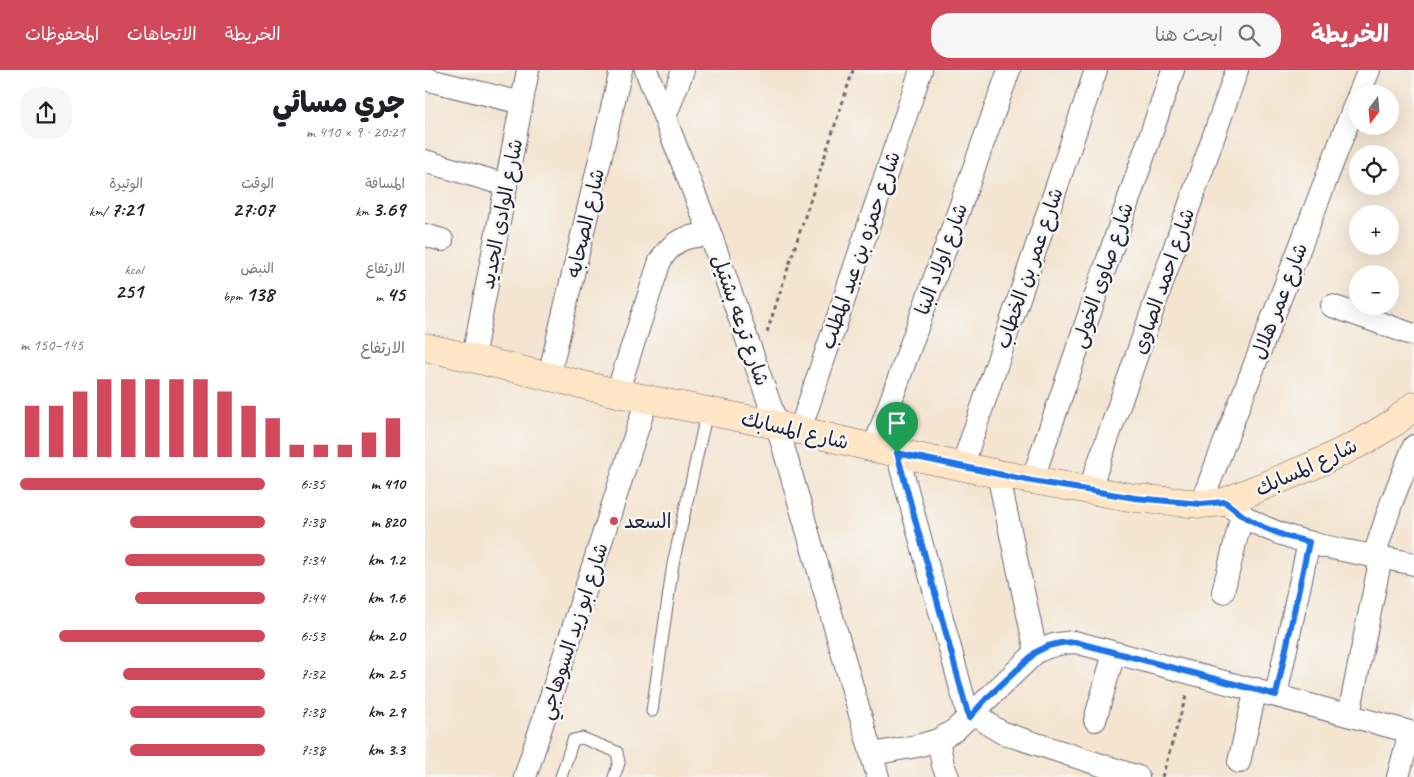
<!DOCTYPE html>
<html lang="ar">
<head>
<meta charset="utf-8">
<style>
	:root { --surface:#fff; --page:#f6f6f6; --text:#202124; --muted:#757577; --accent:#d1495b }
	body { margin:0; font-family:Caveat,"Playpen Sans Arabic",sans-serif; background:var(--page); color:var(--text); direction:rtl; height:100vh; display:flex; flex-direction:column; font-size:19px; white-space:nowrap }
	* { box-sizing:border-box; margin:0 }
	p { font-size:16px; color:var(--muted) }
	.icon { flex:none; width:28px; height:28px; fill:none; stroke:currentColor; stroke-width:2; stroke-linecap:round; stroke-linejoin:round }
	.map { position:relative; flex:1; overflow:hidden; direction:ltr }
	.panel { display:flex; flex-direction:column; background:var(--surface); width:425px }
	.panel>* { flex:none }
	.needle { width:32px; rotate:196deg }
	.fabs { position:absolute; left:924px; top:15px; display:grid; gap:10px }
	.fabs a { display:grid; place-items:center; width:50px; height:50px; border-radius:50%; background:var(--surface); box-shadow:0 5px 20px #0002; font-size:25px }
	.pin { position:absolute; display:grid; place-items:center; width:42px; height:42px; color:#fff; margin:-51px -21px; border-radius:50% 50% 50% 0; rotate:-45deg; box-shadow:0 0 5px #0007 }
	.pin .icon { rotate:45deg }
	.round { display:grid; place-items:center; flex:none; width:52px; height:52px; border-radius:20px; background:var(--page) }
	.head { display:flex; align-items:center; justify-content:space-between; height:85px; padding:0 20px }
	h1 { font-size:28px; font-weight:800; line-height:38px }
	.metrics { display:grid; grid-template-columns:repeat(3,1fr); gap:8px; height:85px; padding:5px 20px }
	.metrics div { display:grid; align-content:center }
	.metrics b { font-size:21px; font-weight:800 }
	.metrics small { font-size:14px; font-weight:400 }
	.metrics p { font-size:14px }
	.chart { height:140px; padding:10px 20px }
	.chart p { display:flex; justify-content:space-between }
	.chart svg { width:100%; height:90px; margin-top:5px; stroke:var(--accent); stroke-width:6 }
	ul { padding:0 20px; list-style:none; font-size:16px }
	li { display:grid; grid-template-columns:80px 60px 1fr; align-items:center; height:38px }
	li i { height:12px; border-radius:6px; background:var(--accent) }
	header { display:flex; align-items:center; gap:30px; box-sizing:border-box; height:70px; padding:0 25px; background:var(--accent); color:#fff }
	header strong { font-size:24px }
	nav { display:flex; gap:28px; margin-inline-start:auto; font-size:18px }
	.search { width:350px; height:45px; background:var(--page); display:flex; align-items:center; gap:12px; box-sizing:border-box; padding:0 18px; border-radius:20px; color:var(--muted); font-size:19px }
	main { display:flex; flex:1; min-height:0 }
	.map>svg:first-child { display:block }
</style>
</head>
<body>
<header>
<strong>الخريطة</strong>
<div class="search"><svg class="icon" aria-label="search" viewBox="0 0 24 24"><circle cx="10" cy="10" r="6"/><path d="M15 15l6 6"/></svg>ابحث هنا</div>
<nav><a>الخريطة</a><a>الاتجاهات</a><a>المحفوظات</a></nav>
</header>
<main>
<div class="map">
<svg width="989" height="707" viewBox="0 0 989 707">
	<rect width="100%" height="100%" fill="#f6f6f2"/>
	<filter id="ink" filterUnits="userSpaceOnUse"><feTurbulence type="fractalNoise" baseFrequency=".02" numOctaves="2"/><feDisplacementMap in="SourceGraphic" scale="10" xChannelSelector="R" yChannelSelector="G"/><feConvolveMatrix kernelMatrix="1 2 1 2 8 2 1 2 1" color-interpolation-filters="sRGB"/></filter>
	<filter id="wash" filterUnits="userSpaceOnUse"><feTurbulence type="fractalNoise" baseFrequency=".0096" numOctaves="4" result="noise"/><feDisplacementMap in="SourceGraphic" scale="20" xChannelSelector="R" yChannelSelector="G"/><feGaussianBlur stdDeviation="1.12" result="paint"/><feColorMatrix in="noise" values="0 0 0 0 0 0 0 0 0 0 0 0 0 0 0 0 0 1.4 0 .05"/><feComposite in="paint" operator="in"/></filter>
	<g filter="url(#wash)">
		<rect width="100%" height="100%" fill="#f4e4d0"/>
	</g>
	<g filter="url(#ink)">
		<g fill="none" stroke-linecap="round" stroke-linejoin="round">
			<defs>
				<g id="lane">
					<path d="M227,641l21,-147 34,-153"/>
					<path d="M136,707l12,-37 9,-2 35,14 2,11 -5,14"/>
				</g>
				<g id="street">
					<path d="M221,0l65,166 66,189 101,352"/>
					<path d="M0,9l97,24"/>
					<path d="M934,24l10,-24"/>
					<path d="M240,47l18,-47"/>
					<path d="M0,91l81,24"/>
					<path d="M0,165l17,5"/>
					<path d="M907,236l82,29"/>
					<path d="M48,288l55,-288"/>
					<path d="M124,306l72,-306"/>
					<path d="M192,323l43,-132c13,-21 27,-27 51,-25"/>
					<path d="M375,360l121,-360"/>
					<path d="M449,378l135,-378"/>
					<path d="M472,383l72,265"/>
					<path d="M537,397l134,-397"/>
					<path d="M573,404l38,178"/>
					<path d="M607,411l141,-411"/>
					<path d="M664,421l148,-421"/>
					<path d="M800,432c12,10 25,19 39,25 47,21 100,26 150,37"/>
					<path d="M776,434l156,-405"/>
					<path d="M949,486l18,-55 22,-55"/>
					<path d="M798,522l19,-77"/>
					<path d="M851,625l33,-153"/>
					<path d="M549,642l17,14 12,7 135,44"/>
					<path d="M924,644l32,-157"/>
					<path d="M670,650l19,-67"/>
					<path d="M513,670l5,25 5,12"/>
					<path d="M447,684l45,-8 21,-6 17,-10 81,-78c13,-7 24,-9 39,-10l339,91"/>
					<path d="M814,692l17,-73"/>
					<path d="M100,707l122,-378"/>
					<path d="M973,707l12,-45"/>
				</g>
				<path id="secondary" d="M0,277l192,46 160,32 97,23 124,26 137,24 66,6 24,-2 87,-36 50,-24 33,-20 19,-16"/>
			</defs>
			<use href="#lane" stroke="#6c666f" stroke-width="13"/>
			<use href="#street" stroke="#6c666f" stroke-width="24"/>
			<use href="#secondary" stroke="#6c666f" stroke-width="29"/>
			<g stroke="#6c666f" stroke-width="3" stroke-dasharray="4 4" stroke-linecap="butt">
				<path d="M342,262l86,-262"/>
				<path d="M737,707l25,-84"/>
			</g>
			<use href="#lane" stroke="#fff" stroke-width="11"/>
			<use href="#street" stroke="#fff" stroke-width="22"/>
			<use href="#secondary" stroke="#fde5c5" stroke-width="28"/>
		</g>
	</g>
	<g fill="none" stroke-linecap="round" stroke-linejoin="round" filter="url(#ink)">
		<defs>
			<path id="route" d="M472,383l135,28 103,17 66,6 24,-2 17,13 21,12 22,9 24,6 -33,153 -201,-53 -14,1 -13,3 -12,6 -50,47 -17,19z"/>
		</defs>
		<use href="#route" stroke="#fff" stroke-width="10"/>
		<use href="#route" stroke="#1a73e8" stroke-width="6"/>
	</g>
	<circle fill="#d1495b" stroke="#f6f6f2" stroke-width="2" cx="189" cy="451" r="5"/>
	<g text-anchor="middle" stroke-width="5" stroke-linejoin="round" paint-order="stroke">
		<g font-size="20" fill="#22223b" stroke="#f6f6f2">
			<text transform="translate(76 144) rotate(-79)" y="7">شارع الوادى الجديد</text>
			<text transform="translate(160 153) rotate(-77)" y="7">شارع الصحابه</text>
			<text transform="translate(435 180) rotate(-71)" y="7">شارع حمزه بن عبد المطلب</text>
			<text transform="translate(516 189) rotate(-70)" y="7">شارع اولاد البنا</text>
			<text transform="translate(604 198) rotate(-71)" y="7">شارع عمر بن الخطاب</text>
			<text transform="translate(677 205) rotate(-71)" y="7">شارع صاوى الخولى</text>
			<text transform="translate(738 211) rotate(-71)" y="7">شارع احمد الصاوى</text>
			<text transform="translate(854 231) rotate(-69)" y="7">شارع عمر هلال</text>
			<text transform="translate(316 250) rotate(71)" y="7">شارع ترعه بشتيل</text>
			<text transform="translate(370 360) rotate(13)" y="7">شارع المسابك</text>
			<text transform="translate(881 397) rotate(-25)" y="7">شارع المسابك</text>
			<text transform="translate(148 561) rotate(-72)" y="7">شارع ابو زيد السوهاجي</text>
		</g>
		<g font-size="20" fill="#22223b" stroke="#f6f6f2" text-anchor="start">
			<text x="199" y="458">السعد</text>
		</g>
	</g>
</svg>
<div class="fabs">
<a><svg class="needle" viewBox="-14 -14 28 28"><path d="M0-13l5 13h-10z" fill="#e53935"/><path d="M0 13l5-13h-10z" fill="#757577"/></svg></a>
<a><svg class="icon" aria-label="locate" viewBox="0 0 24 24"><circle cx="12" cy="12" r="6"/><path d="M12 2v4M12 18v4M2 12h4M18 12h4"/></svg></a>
<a>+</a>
<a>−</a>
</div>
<div class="pin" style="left:472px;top:383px;background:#1e9e55"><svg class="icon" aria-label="arrive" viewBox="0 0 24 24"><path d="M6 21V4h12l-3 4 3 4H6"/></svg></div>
</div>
<section class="panel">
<div class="head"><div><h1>جري مسائي</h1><p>20:21 · 9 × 410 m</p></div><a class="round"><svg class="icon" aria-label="share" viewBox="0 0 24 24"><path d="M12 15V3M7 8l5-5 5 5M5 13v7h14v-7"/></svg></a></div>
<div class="metrics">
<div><p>المسافة</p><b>3.69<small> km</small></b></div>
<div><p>الوقت</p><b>27:07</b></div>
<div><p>الوتيرة</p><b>7:21<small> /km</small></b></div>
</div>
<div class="metrics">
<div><p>الارتفاع</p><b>45<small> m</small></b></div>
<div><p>النبض</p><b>138<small> bpm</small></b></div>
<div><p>kcal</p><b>251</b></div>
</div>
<div class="chart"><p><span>الارتفاع</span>145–150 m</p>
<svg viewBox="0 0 160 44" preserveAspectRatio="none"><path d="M5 44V19M15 44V19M25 44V12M35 44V6M45 44V6M55 44V6M65 44V6M75 44V6M85 44V12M95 44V19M105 44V25M115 44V38M125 44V38M135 44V38M145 44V32M155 44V25"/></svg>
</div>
<ul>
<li><b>410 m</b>6:35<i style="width:100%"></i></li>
<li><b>820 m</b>7:38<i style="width:55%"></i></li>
<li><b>1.2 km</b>7:34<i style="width:57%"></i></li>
<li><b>1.6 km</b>7:44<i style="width:53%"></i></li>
<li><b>2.0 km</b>6:53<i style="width:84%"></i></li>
<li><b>2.5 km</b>7:32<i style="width:58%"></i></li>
<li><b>2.9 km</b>7:38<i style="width:55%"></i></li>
<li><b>3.3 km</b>7:38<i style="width:55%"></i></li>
</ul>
</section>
</main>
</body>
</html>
